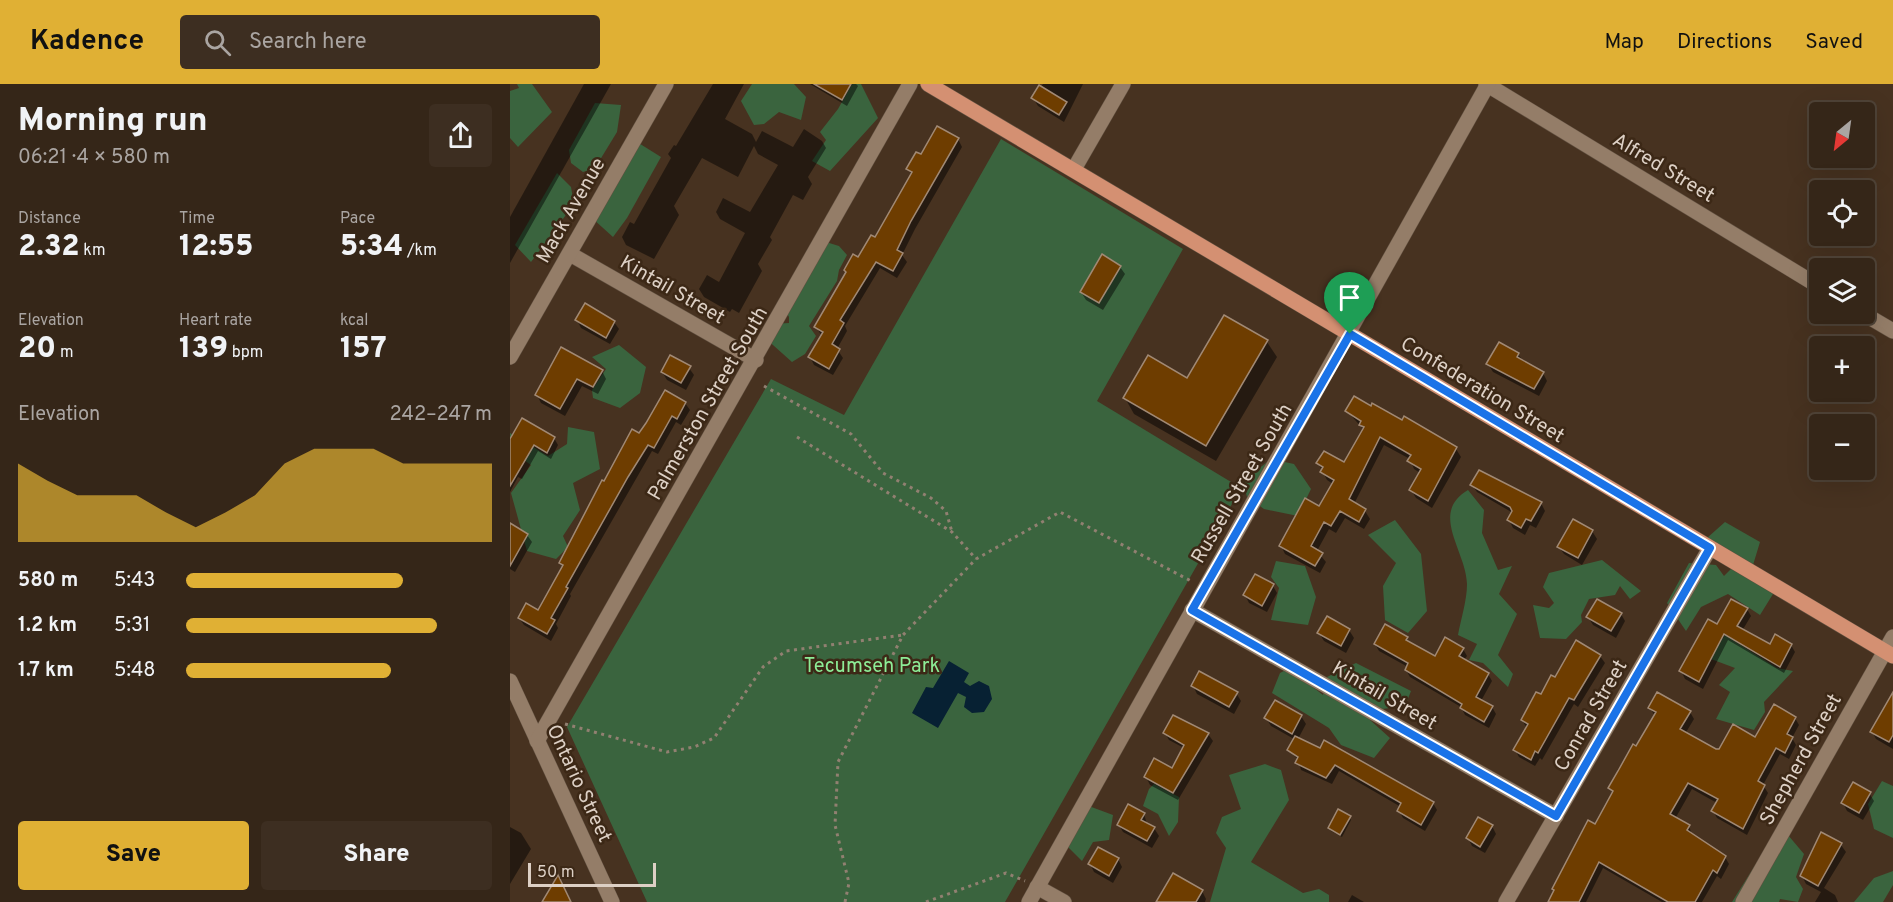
<!DOCTYPE html>
<html lang="en">
<head>
<meta charset="utf-8">
<style>
	:root { --surface:#352618; --page:#3d2e21; --text:#f1f3f6; --muted:#aaa5a2; --line:#4f4337; --accent:#e0b034 }
	body { margin:0; font-family:Overpass,sans-serif; background:var(--page); color:var(--text); height:100vh; display:flex; flex-direction:column; font-size:22px; white-space:nowrap }
	* { box-sizing:border-box; margin:0 }
	p { font-size:20px; color:var(--muted) }
	.icon { flex:none; width:33px; height:33px; fill:none; stroke:currentColor; stroke-width:2; stroke-linecap:round; stroke-linejoin:round }
	.map { position:relative; flex:1; overflow:hidden }
	.side { display:flex; flex-direction:column; background:var(--surface); width:510px }
	.side>* { flex:none }
	.needle { width:39px; rotate:209deg }
	.tools { position:absolute; left:1299px; top:18px; display:grid; gap:12px }
	.tools a { display:grid; place-items:center; width:66px; height:66px; border-radius:6px; background:var(--surface); box-shadow:0 6px 24px #0002,0 0 0 2px var(--line); font-size:30px }
	.scale { position:absolute; left:18px; bottom:15px; width:128px; box-sizing:border-box; padding-left:6px; border:3px solid #ddd0c5; border-top:0; font-size:16px; line-height:21px; white-space:nowrap; color:#ddd0c5; -webkit-text-stroke:4px #3c2816; paint-order:stroke }
	.pin { position:absolute; display:grid; place-items:center; width:51px; height:51px; color:#fff; margin:-62px -26px; border-radius:50% 50% 50% 0; rotate:-45deg; box-shadow:0 0 6px #0007 }
	.pin .icon { rotate:45deg }
	.round { display:grid; place-items:center; flex:none; width:63px; height:63px; border-radius:6px; background:var(--page) }
	.overview { display:flex; align-items:center; justify-content:space-between; height:102px; padding:0 18px }
	h1 { font-size:33px; font-weight:800; line-height:45px }
	.metrics { display:grid; grid-template-columns:repeat(3,1fr); gap:9px; height:102px; padding:6px 18px }
	.metrics div { display:grid; align-content:center }
	.metrics b { font-size:30px; font-weight:800 }
	.metrics small { font-size:16px; font-weight:400 }
	.metrics p { font-size:16px }
	.chart { height:168px; padding:12px 18px }
	.chart p { display:flex; justify-content:space-between }
	.chart svg { width:100%; height:108px; margin-top:6px; fill:var(--accent); opacity:.7 }
	.cta { display:flex; gap:12px; margin-top:auto; padding:12px 18px }
	.cta a { flex:1; height:69px; border-radius:6px; background:var(--accent); color:#111; font-size:24px; font-weight:800; line-height:69px; text-align:center }
	.cta a+a { background:var(--page); color:var(--text) }
	ul { padding:0 18px; list-style:none; font-size:20px }
	li { display:grid; grid-template-columns:96px 72px 1fr; align-items:center; height:45px }
	li i { height:15px; border-radius:8px; background:var(--accent) }
	header { display:flex; align-items:center; gap:36px; box-sizing:border-box; height:84px; padding:0 30px; background:var(--accent); color:#111 }
	header strong { font-size:28px }
	nav { display:flex; gap:33px; margin-inline-start:auto; font-size:21px }
	.search { width:420px; height:54px; background:var(--page); display:flex; align-items:center; gap:15px; box-sizing:border-box; padding:0 21px; border-radius:6px; color:var(--muted); font-size:22px }
	main { display:flex; flex:1; min-height:0 }
	.map>svg:first-child { display:block }
</style>
</head>
<body>
<header>
<strong>Kadence</strong>
<div class="search"><svg class="icon" aria-label="search" viewBox="0 0 24 24"><circle cx="10" cy="10" r="6"/><path d="M15 15l6 6"/></svg>Search here</div>
<nav><a>Map</a><a>Directions</a><a>Saved</a></nav>
</header>
<main>
<section class="side">
<div class="overview"><div><h1>Morning run</h1><p>06:21 · 4 × 580 m</p></div><a class="round"><svg class="icon" aria-label="share" viewBox="0 0 24 24"><path d="M12 15V3M7 8l5-5 5 5M5 13v7h14v-7"/></svg></a></div>
<div class="metrics">
<div><p>Distance</p><b>2.32<small> km</small></b></div>
<div><p>Time</p><b>12:55</b></div>
<div><p>Pace</p><b>5:34<small> /km</small></b></div>
</div>
<div class="metrics">
<div><p>Elevation</p><b>20<small> m</small></b></div>
<div><p>Heart rate</p><b>139<small> bpm</small></b></div>
<div><p>kcal</p><b>157</b></div>
</div>
<div class="chart"><p><span>Elevation</span>242–247 m</p>
<svg viewBox="0 0 160 44" preserveAspectRatio="none"><path d="M0 44V12L10 19L20 25L30 25L40 25L50 32L60 38L70 32L80 25L90 12L100 6L110 6L120 6L130 12L140 12L150 12L160 12V44z"/></svg>
</div>
<ul>
<li><b>580 m</b>5:43<i style="width:71%"></i></li>
<li><b>1.2 km</b>5:31<i style="width:82%"></i></li>
<li><b>1.7 km</b>5:48<i style="width:67%"></i></li>
</ul>
<div class="cta"><a>Save</a><a>Share</a></div>
</section>
<div class="map">
<svg width="1383" height="818" viewBox="0 0 1383 818">
	<rect width="100%" height="100%" fill="#473220"/>
	<g fill="#3a643e">
		<path d="M7,0h15l20,28 -34,35 -8,-9v-47l9,-3z"/>
		<path d="M242,0h42l12,13 -5,23 -22,-8 -15,12 -10,1 -13,-24z"/>
		<path d="M342,0h9l17,34 -48,53 -18,-10 14,-21 -6,-8 18,-23z"/>
		<path d="M85,19l26,2 -4,27 -22,36 -12,4 -12,-9 -2,-13z"/>
		<path d="M491,55l182,110 -86,152 144,87 -236,414h-358l-80,-175 204,-348 73,36z"/>
		<path d="M127,58l24,15 -34,61 -14,19 -21,-19z"/>
		<path d="M47,89l14,14 3,17 -43,58 -16,-17z"/>
		<path d="M316,158l13,4 8,9 -8,15 -2,11 -28,45 7,10 -11,18 -13,8 -28,-25 8,-13 17,-1v-6l-8,-14z"/>
		<path d="M109,261l27,22 -6,26 -20,15 -27,-10 -1,-8 14,-21 -14,-12z"/>
		<path d="M58,343l26,5 6,37 -27,14 7,27 -17,26 5,11 -12,12 -29,-8 -16,-58 20,-28 -21,-15v-17l38,23 19,-12z"/>
		<path d="M761,375l23,5 17,25 -13,27 -34,-7 -17,-12 -4,-16z"/>
		<path d="M958,406l16,20 -2,23 16,37 14,-4 -13,28 18,20 -19,41 15,19 -5,13 -25,-24 -14,-3 8,-16 -19,-9c3,-16 9,-35 9,-51 -1,-34 -38,-71 1,-94z"/>
		<path d="M885,436l26,34 6,57 -19,22 -23,-13 -2,-34 13,-23 -28,-28z"/>
		<path d="M1215,438l35,20 -10,33 23,19 -13,21 -32,-21 -27,13 -15,24 -19,-28 22,-40 27,2 8,11 8,-8 -25,-30z"/>
		<path d="M1092,476l39,31 -11,8 -10,-13 -5,9 -26,4 -8,16 1,7 -16,17 -26,-1 -7,-33 16,3 5,-5 -11,-16 6,-14z"/>
		<path d="M766,477l29,5 11,31 -8,28 -37,-5 8,-32 -8,-11z"/>
		<path d="M1215,551l52,33 16,3 -29,31 1,10 -11,18 -38,-11 14,-27 -11,-7 16,-17 -24,-9 -11,-9 5,-13 14,7z"/>
		<path d="M846,579l55,28 -6,15 -30,4 -5,10 20,18 -16,20 -33,-13 -12,-17 -57,-35 8,-20 17,-9 12,20 14,11 4,-18z"/>
		<path d="M755,680l16,6 8,30 -38,62 52,31 16,-4 10,6v7h-119l16,-54 -10,-15 6,-16 19,-8 -12,-34z"/>
		<path d="M1372,697l11,5v52l-19,-9 -6,-25z"/>
		<path d="M644,700l25,13 -1,25 -9,14 -11,-22 -15,-8 6,-17z"/>
		<path d="M576,721l27,10 -4,25 -16,2 -11,19 -18,-18z"/>
		<path d="M1264,751h14l16,19 -8,23 7,12 -5,13 -18,-3 -1,3h-47z"/>
		<path d="M1383,787v14l-10,17h-29l20,-24z"/>
	</g>
	<path fill="#072133" d="M439,577l20,12 -5,9 6,4 9,-5 10,5 3,13 -8,13 -12,1 -8,-6 2,-10 -8,-4 -20,35 -26,-15 14,-26 7,1z"/>
	<g fill="#0007">
		<path d="M74,0h27l-101,179v-46z"/>
		<path d="M203,0h31l-19,35 27,15 4,8 6,-11 31,16 11,-18 18,12 4,7 -18,29 4,7 -9,16 -10,-5 -23,42 2,3 -14,24 4,7 -23,42 -7,-4 -2,3 -26,-15 -5,-8 8,-14 12,7 26,-49 -25,-14 -4,-7 7,-14 27,14 28,-47 -20,-11 -4,-8 -16,31 -36,-19 -28,48 5,9 -25,44 -28,-14 -4,-8 8,-15 4,2 37,-66 -3,-4 6,-9 2,1z"/>
		<path d="M300,0h46l2,2 -11,20z"/>
		<path d="M533,0h40l-19,38 -26,-16 -5,-8z"/>
		<path d="M448,55l4,8 -47,82 -13,26 5,7 -10,16 -17,-10 -35,58 2,5 -10,18 6,9 -10,17 -19,-10 -4,-8 12,-21 -6,-9 42,-68 17,-20 37,-64 -4,-6 13,-12z"/>
		<path d="M610,183l5,7 -22,36 -17,-10 -5,-8z"/>
		<path d="M715,233l42,25 10,15 -61,104 -82,-47 -9,-16 63,-17z"/>
		<path d="M67,236l37,2 5,7 -9,15 -29,-16z"/>
		<path d="M51,265l41,22 4,8 -8,15 -16,-8 -17,30 -24,-13 -4,-8z"/>
		<path d="M1008,270l5,7 20,12 4,8 -8,15 -46,-24 -5,-8z"/>
		<path d="M179,284l5,7 -8,15 -19,-10 -5,-8z"/>
		<path d="M175,319l5,7 -9,15 -5,-3 -18,32 -6,-3 -82,143 1,2 -15,28 2,4 -7,13 -27,-16 -5,-7 20,-6 24,-44 -2,-5 79,-128z"/>
		<path d="M837,327l56,11 2,-4 51,31 5,8 -29,51 -16,-10 -5,-8 9,-17 -6,-4 -4,-10 -26,-14 -30,59 11,7 5,8 -6,10 -19,-11 -9,15 -7,-4 -12,22 9,11 -6,11 -35,-19 -4,-8 39,-38 13,-24 -6,-4 -9,-17 26,1 20,-34z"/>
		<path d="M44,354l4,7 -7,14 -13,-8 -16,28 -4,-2 -8,15v-51z"/>
		<path d="M962,401l69,18 4,8 -9,17 -6,-3 -5,10 -12,-7 -4,-8 4,-7 -36,-21z"/>
		<path d="M0,442l17,9 5,7 -17,30 -5,-3z"/>
		<path d="M1082,447l5,8 -15,26 -18,-11 -5,-7z"/>
		<path d="M763,502l4,7 -10,19 -18,-9 -4,-8z"/>
		<path d="M1237,525l4,7 -9,15 28,15 21,-1 4,7 -11,21 -56,-33 -25,49 -18,-10 -4,-8 36,-45z"/>
		<path d="M1111,530l4,7 -9,17 -23,-13 -5,-8z"/>
		<path d="M817,534l22,12 5,8 -8,15 -22,-12 -5,-8z"/>
		<path d="M897,554l3,6 25,14 28,-9 4,7 -3,4 24,14 4,7 -11,20 11,6 4,7 -7,14 -24,-13 -4,-8 -51,-30 -4,-7 2,-3 -29,-16 -4,-7z"/>
		<path d="M1090,572l5,7 -27,44 -4,-3 -32,56 -2,-2 -5,8 -16,-9 -4,-7 12,-22 -5,-8 33,-41z"/>
		<path d="M683,602l43,7 5,8 -7,13 -37,-20z"/>
		<path d="M1383,619v46l-17,-10 -4,-7z"/>
		<path d="M1140,624l40,4 4,7 -9,15 31,16 40,-11 39,-21 4,7 -7,13 4,7 -7,14 -9,-5 -17,31 5,8 -21,42 -30,-17 -4,-7 4,-8 -25,-14 -17,30 14,7 3,9 33,22 4,7 -8,15 -4,-3 -15,26h-40l-59,-34 -17,34h-36l63,-109 -3,-5 45,-72z"/>
		<path d="M791,632l5,8 -8,15 135,64 4,7 -12,21 -22,-13 -4,-7 2,-4 -62,-36 -7,13 -31,-14 -3,-10 -9,-10 5,-11 -23,-13 -5,-8z"/>
		<path d="M655,649l43,1 5,7 -35,59 -28,-15 -4,-8 26,-7 12,-22 -15,-8z"/>
		<path d="M1359,709l5,8 -11,19 -16,-9 -4,-8z"/>
		<path d="M634,730l3,10 7,4 5,8 -7,12 -29,-16 -4,-7z"/>
		<path d="M839,733l2,3 -9,17 -11,-6 -2,-3z"/>
		<path d="M982,742l4,8 -11,19 -13,-7 -4,-8z"/>
		<path d="M0,743l11,6 10,16 -21,35z"/>
		<path d="M1312,750l19,11 5,7 -22,36 11,7 3,7h-23l6,-10 -15,-8 -4,-8z"/>
		<path d="M608,775l4,8 -9,16 -19,-11 -4,-8z"/>
		<path d="M692,807l4,8 -1,3h-47z"/>
		<path d="M842,811l12,7h-16z"/>
	</g>
	<g fill="#6e3d00" stroke="#a18974" stroke-width="1.5">
		<path d="M304,0h37l-9,16z"/>
		<path d="M529,1l28,17 -8,13 -28,-17z"/>
		<path d="M427,42l22,12 -48,83 -14,29 6,3 -10,18 -17,-9 -36,58 4,3 -12,21 8,5 -11,20 -21,-12 15,-25 -9,-5 32,-55 -2,-2 9,-16 5,3 13,-22 4,2 37,-65 -6,-3 10,-17 5,2z"/>
		<path d="M592,170l19,12 -22,37 -19,-11z"/>
		<path d="M75,219l30,18 -9,17 -31,-18z"/>
		<path d="M714,231l44,25 -62,106 -83,-48 25,-43 39,23z"/>
		<path d="M989,258l20,11 -2,4 27,15 -10,17 -48,-25z"/>
		<path d="M51,263l42,23 -10,17 -16,-8 -17,30 -25,-14z"/>
		<path d="M160,271l21,11 -10,17 -20,-11z"/>
		<path d="M155,306l21,12 -9,17 -5,-3 -18,32 -6,-3 -20,32 -62,110 2,1 -17,30 4,2 -8,14 -29,-16 8,-15 12,7 25,-45 -4,-2 43,-83 2,1 28,-52 7,4 7,-10z"/>
		<path d="M844,312l17,10 1,-3 30,17 2,-4 53,31 -29,54 -19,-11 12,-21 -14,-8 4,-6 -31,-18 -31,62 17,10 -7,13 -19,-11 -9,15 -7,-4 -13,24 12,7 -8,13 -36,-20 26,-48 14,8 15,-26 -14,-8 3,-5 -7,-4 8,-12 20,11 20,-35 -5,-2 2,-4 -16,-10z"/>
		<path d="M12,334l33,19 -8,16 -13,-8 -24,41v-47z"/>
		<path d="M969,386l63,32 -11,19 -5,-2 -5,9 -14,-8 5,-9 -2,-4 -40,-22z"/>
		<path d="M1063,435l20,11 -15,28 -21,-11z"/>
		<path d="M0,439l18,11 -18,32z"/>
		<path d="M745,490l19,10 -12,22 -19,-11z"/>
		<path d="M1087,515l25,14 -11,18 -25,-14z"/>
		<path d="M1221,515l17,9 -11,18 33,18 5,-10 17,10 -12,23 -56,-33 -25,48 -20,-11 29,-52 9,5z"/>
		<path d="M817,532l23,13 -9,17 -24,-13z"/>
		<path d="M875,540l23,13 -2,3 29,16 10,-19 19,11 -5,8 30,17 -13,24 17,9 -9,16 -24,-14 2,-4 -57,-34 3,-7 -34,-19z"/>
		<path d="M1066,556l25,15 -27,45 -5,-2 -31,55 -3,-2 -4,9 -18,-10 15,-26 -7,-4 15,-28 5,2 10,-19 4,2z"/>
		<path d="M689,587l39,21 -9,15 -38,-21z"/>
		<path d="M1147,608l34,19 -11,18 36,20h3l14,-25 22,13 19,-33 22,13 -9,17 6,3 -8,16 -9,-5 -18,33 7,4 -22,44 -32,-18 7,-12 -30,-16 -18,31 20,11 -3,5 39,26 -9,17 -4,-3 -18,32h-27l-69,-40 -20,40h-31l6,-12 -2,-1 36,-69 7,4 18,-33 -5,-3 10,-17 15,-27 3,2 20,-34 -8,-4z"/>
		<path d="M1383,608v43l-4,7 -19,-10z"/>
		<path d="M765,616l27,15 -10,19 -28,-16z"/>
		<path d="M663,631l36,18 -36,60 -29,-16 10,-19 18,10 12,-23 -21,-12z"/>
		<path d="M785,652l25,12 4,-8 110,62 -13,23 -24,-14 4,-8 -66,-38 -9,13 -31,-15 3,-6 -11,-7z"/>
		<path d="M1343,698l18,10 -12,21 -18,-10z"/>
		<path d="M618,720l17,9 -4,7 14,7 -8,14 -30,-16z"/>
		<path d="M828,725l13,7 -11,19 -12,-7z"/>
		<path d="M968,733l15,8 -13,22 -14,-9z"/>
		<path d="M1311,748l21,11 -24,43 -18,-10z"/>
		<path d="M588,763l21,11 -10,18 -21,-12z"/>
		<path d="M663,789l30,17 -7,12h-40z"/>
		<path d="M48,791l13,27h-29z"/>
	</g>
	<g fill="none" stroke-linecap="round" stroke-linejoin="round">
		<defs>
			<g id="minor">
				<path d="M976,0l334,203"/>
				<path d="M564,85l49,-85"/>
				<path d="M60,170l186,106"/>
				<path d="M1354,230l29,17"/>
				<path d="M0,273l156,-273"/>
				<path d="M682,526l364,206"/>
				<path d="M0,597l102,221"/>
				<path d="M27,657l373,-657"/>
				<path d="M527,803l27,15"/>
				<path d="M519,818l459,-818"/>
				<path d="M996,818l204,-354"/>
				<path d="M1233,818l150,-265"/>
			</g>
			<path id="major" d="M418,0l965,572"/>
		</defs>
		<use href="#minor" stroke="#625141" stroke-width="16"/>
		<use href="#major" stroke="#625141" stroke-width="16"/>
		<g stroke="#918071" stroke-width="3" stroke-dasharray="3 4.5" stroke-linecap="butt">
			<path d="M254,302l87,48 32,39 48,25 15,13 6,21"/>
			<path d="M287,353l155,95 24,27"/>
			<path d="M55,640l102,28 27,-5 20,-9 49,-71 23,-16 117,-16"/>
			<path d="M335,818l4,-19 -14,-58 3,-63 65,-127 73,-76 84,-47 131,69"/>
			<path d="M416,818l80,-29 19,8"/>
		</g>
		<use href="#minor" stroke="#947d68" stroke-width="15"/>
		<use href="#major" stroke="#d49072" stroke-width="15"/>
	</g>
	<g fill="none" stroke-linecap="round" stroke-linejoin="round">
		<defs>
			<path id="route" d="M840,250l360,214 -154,268 -364,-206z"/>
		</defs>
		<use href="#route" stroke="#fff" stroke-width="12"/>
		<use href="#route" stroke="#1a73e8" stroke-width="8"/>
	</g>
	<g text-anchor="middle" stroke-width="5" stroke-linejoin="round" paint-order="stroke">
		<g font-size="20" fill="#ddd0c5" stroke="#3c2816">
			<text transform="translate(1154 83) rotate(31)" y="7">Alfred Street</text>
			<text transform="translate(60 126) rotate(-60)" y="7">Mack Avenue</text>
			<text transform="translate(163 205) rotate(30)" y="7">Kintail Street</text>
			<text transform="translate(973 305) rotate(31)" y="7">Confederation Street</text>
			<text transform="translate(197 319) rotate(-60)" y="7">Palmerston Street South</text>
			<text transform="translate(731 399) rotate(-60)" y="7">Russell Street South</text>
			<text transform="translate(875 611) rotate(30)" y="7">Kintail Street</text>
			<text transform="translate(1080 631) rotate(-60)" y="7">Conrad Street</text>
			<text transform="translate(1290 675) rotate(-61)" y="7">Shepherd Street</text>
			<text transform="translate(70 699) rotate(65)" y="7">Ontario Street</text>
		</g>
		<g font-size="20" fill="#8dec96" stroke="#3c2816">
			<text x="362" y="588">Tecumseh Park</text>
		</g>
	</g>
</svg>
<div class="tools">
<a><svg class="needle" viewBox="-14 -14 28 28"><path d="M0-13l5 13h-10z" fill="#e53935"/><path d="M0 13l5-13h-10z" fill="#aaa5a2"/></svg></a>
<a><svg class="icon" aria-label="locate" viewBox="0 0 24 24"><circle cx="12" cy="12" r="6"/><path d="M12 2v4M12 18v4M2 12h4M18 12h4"/></svg></a>
<a><svg class="icon" aria-label="layers" viewBox="0 0 24 24"><path d="M12 4l9 5-9 5-9-5zM3 14l9 5 9-5"/></svg></a>
<a>+</a>
<a>−</a>
</div>
<div class="scale">50 m</div>
<div class="pin" style="left:840px;top:250px;background:#1e9e55"><svg class="icon" aria-label="arrive" viewBox="0 0 24 24"><path d="M6 21V4h12l-3 4 3 4H6"/></svg></div>
</div>
</main>
</body>
</html>
